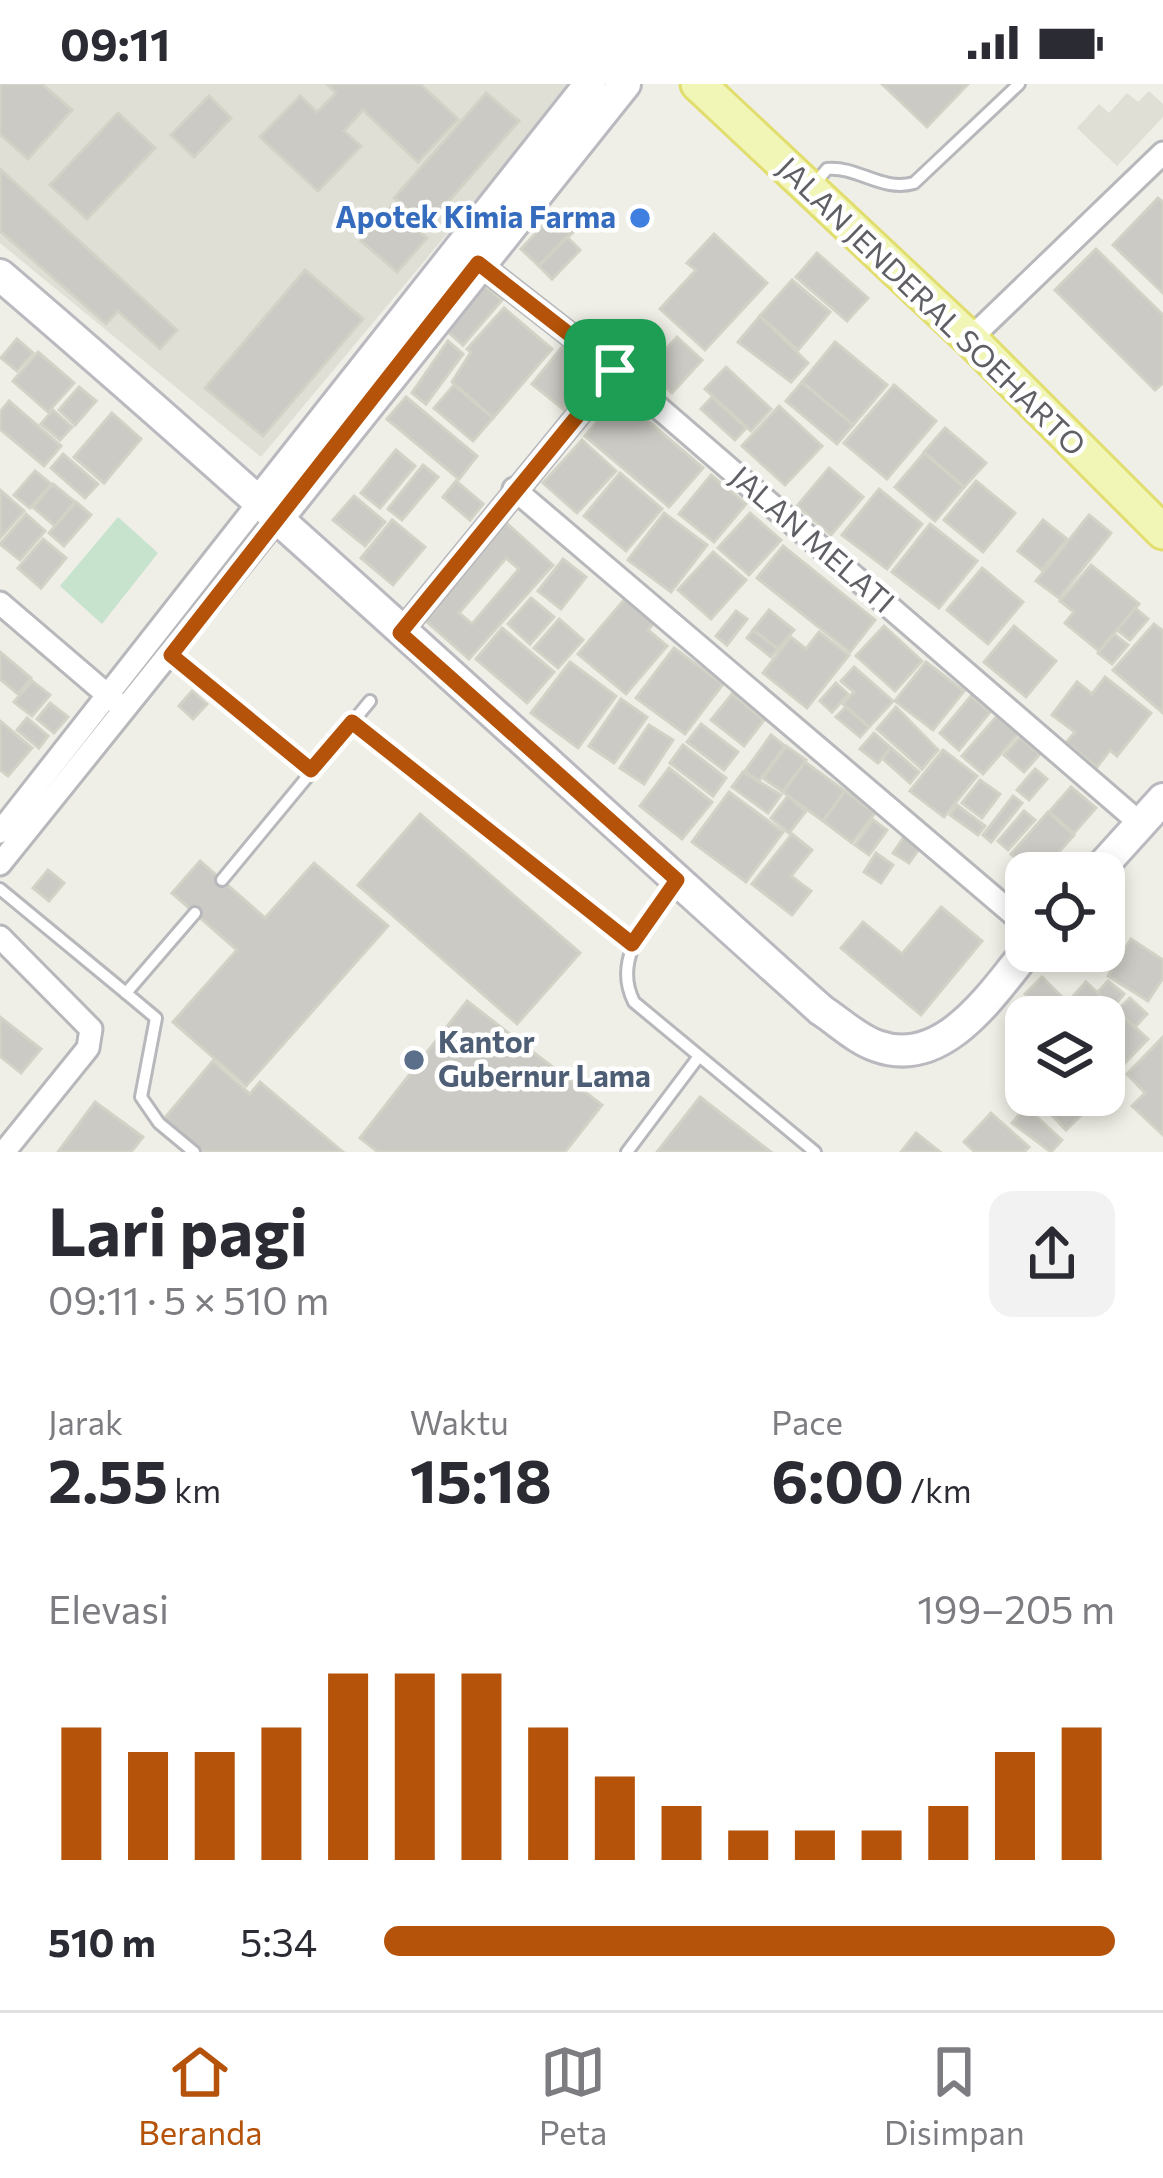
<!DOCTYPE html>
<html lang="id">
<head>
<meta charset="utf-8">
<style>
	:root { --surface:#fff; --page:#f2f2f3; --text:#2b2b33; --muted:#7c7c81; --line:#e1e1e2; --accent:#b45309 }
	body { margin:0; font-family:Commissioner,sans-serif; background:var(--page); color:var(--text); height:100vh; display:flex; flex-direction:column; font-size:45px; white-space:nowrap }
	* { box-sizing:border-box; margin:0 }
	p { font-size:39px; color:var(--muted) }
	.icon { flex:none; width:66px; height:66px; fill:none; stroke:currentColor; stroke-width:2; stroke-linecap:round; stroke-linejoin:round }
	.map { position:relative; height:1068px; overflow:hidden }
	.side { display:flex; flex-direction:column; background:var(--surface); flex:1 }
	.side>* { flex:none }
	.fabs { position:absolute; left:1005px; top:768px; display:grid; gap:24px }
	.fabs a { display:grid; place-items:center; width:120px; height:120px; border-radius:24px; background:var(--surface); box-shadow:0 6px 18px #0003; font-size:60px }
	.pin { position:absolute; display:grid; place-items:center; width:102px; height:102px; color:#fff; margin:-51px; border-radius:24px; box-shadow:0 6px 18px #0006 }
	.round { display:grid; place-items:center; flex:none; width:126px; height:126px; border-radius:24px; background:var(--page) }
	.overview { display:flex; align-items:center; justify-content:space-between; height:204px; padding:0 48px }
	h1 { font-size:66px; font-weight:700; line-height:90px }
	.figures { display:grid; grid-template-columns:repeat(3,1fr); gap:18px; height:204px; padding:12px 48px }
	.figures div { display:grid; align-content:center }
	.figures b { font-size:60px; font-weight:700 }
	.figures small { font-size:33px; font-weight:400 }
	.figures p { font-size:33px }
	.chart { height:336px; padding:24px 48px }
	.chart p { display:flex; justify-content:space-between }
	.chart svg { width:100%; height:216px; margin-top:12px; stroke:var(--accent); stroke-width:6 }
	ul { padding:0 48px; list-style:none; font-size:39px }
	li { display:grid; grid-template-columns:192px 144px 1fr; align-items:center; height:90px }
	li i { height:30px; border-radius:15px; background:var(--accent) }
	.status { display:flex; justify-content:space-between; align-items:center; height:84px; padding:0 60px; background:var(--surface); direction:ltr }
	.status svg { height:33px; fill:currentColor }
	.dock { display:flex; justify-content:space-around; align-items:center; height:168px; border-top:3px solid var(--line); background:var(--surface); font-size:33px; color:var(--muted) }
	.dock a { display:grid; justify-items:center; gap:6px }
	.dock .selected { color:var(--accent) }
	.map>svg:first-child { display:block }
</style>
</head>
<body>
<div class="status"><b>09:11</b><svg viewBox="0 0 49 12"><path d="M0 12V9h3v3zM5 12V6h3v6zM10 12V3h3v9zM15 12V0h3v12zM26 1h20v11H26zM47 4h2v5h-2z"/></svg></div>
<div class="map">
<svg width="1163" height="1068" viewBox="0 0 1163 1068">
	<rect width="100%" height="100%" fill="#efefe7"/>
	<g fill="#dfdfd6">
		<path d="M0,0h572l-311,373 -261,-214z"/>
		<path d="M1149,7l14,13v13l-46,49 -40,-38 22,-24 10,9 18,-20 11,9z"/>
	</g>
	<path fill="#c7e3ce" d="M118,433l40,36 -56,71 -42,-38z"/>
	<g fill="#cbcac4" stroke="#d3d2c6" stroke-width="3" fill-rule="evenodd">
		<path d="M0,0h42l30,26 -44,49 -28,-25z"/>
		<path d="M327,0h93l38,35 -40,43 -55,-52 -19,21 17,15 -43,45 -58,-54 40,-41 17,16 19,-19z"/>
		<path d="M882,0h86l-41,43z"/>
		<path d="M486,9l33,28 -92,105 -33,-28z"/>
		<path d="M209,12l22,22 -37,39 -23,-22z"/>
		<path d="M118,29l37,35 -68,71 -37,-34z"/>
		<path d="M0,85l177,161 -17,19 -42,-38 -12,13 -106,-93z"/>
		<path d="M1158,114l5,4v91l-50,-48z"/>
		<path d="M391,123l36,31 -30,34 -36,-31z"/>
		<path d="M555,129l19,18 -35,35 -18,-17z"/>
		<path d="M714,150l53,49 -62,67 -45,-41 36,-39 -9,-7z"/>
		<path d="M567,153l13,13 -28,29 -13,-13z"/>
		<path d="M1096,165l67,66v68l-8,7 -100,-100z"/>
		<path d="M817,169l51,45 -21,23 -51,-44z"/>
		<path d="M305,186l58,49 -100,117 -58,-48z"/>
		<path d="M792,196l38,32 -32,38 -38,-34z"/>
		<path d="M485,202l17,14 -39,45 -17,-15z"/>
		<path d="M504,224l48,41 -59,69 -41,-36 19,-30 -4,-3z"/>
		<path d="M760,232l48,47 -17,19 -53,-40z"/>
		<path d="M677,253l25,23 -30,33 -26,-23z"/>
		<path d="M17,255l16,14 -16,18 -16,-13z"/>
		<path d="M448,257l15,13 -37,50 -14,-11z"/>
		<path d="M566,258l31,25 -34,42 -31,-25z"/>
		<path d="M835,258l52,43 -34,40 -51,-43z"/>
		<path d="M38,268l36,31 -26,29 -35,-31z"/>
		<path d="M726,283l45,42 -20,22 -46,-42z"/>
		<path d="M802,298l51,43 -16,19 -51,-43z"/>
		<path d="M454,301l39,33 -20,23 -39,-33z"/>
		<path d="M894,301l42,36 -49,58 -43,-36z"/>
		<path d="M79,303l17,14 -21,24 -16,-15z"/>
		<path d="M619,312l84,72 -34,39 -84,-71z"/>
		<path d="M406,313l71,59 -18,23 -72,-60z"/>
		<path d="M712,313l34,31 -11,12 -34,-31z"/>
		<path d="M9,317l52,45 -17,20 -44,-37v-17z"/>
		<path d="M779,322l43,40 -37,39 -43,-39z"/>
		<path d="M53,326l19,17 -12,13 -19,-16z"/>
		<path d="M112,329l29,26 -37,44 -30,-26z"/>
		<path d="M945,344l41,35 -22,24 -40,-35z"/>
		<path d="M582,356l34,31 -39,42 -34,-30z"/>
		<path d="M396,366l19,16 -35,42 -19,-15z"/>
		<path d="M924,369l40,34 -29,34 -40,-34z"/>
		<path d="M63,370l35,30 -13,14 -34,-30z"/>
		<path d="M423,381l15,12 -36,43 -14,-11z"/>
		<path d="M829,384l34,29 -32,38 -34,-29z"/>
		<path d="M35,387l16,13 -21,24 -16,-13z"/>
		<path d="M620,389l42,36 -36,42 -42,-35z"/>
		<path d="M711,391l35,29 -32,38 -35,-28z"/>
		<path d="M456,397l27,23 -13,16 -27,-23z"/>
		<path d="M976,397l39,32 -32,39 -39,-32z"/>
		<path d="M53,400l22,18 -20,24 -22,-19z"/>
		<path d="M879,405l43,35 -35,45 -45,-34z"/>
		<path d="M0,406l24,21 -24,27z"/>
		<path d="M354,412l31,26 -20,24 -32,-26z"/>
		<path d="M76,418l15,13 -27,31 -15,-13z"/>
		<path d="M664,429l43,32 -36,47 -43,-32z"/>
		<path d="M750,429l31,27 -32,35 -31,-27z"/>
		<path d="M26,430l19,17 -25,29 -20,-16z"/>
		<path d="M1089,431l22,18 -52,65 -23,-17z"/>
		<path d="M392,436l33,27 -32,38 -32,-27z"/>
		<path d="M1043,436l24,19 -25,31 -24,-19z"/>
		<path d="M504,437l49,44 -84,94 -50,-44zM506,474l13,11 -47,55 -13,-11z"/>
		<path d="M930,440l47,37 -38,47 -47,-36z"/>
		<path d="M43,455l23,19 -25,30 -23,-20z"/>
		<path d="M783,462l92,74 -25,32 -93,-74z"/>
		<path d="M713,468l33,28 -35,39 -33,-29z"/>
		<path d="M563,475l23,18 -25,32 -23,-18z"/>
		<path d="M1091,481l48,39 -40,47 -34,-28 9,-11 -14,-11z"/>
		<path d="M982,484l41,34 -35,42 -41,-34z"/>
		<path d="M629,510l29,24 -10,12 19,16 -41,48 -48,-40z"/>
		<path d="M531,514l23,19 -24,27 -22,-20z"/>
		<path d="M1135,524l13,11 -18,21 -13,-10z"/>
		<path d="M769,526l25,20 -16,19 -25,-19z"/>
		<path d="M736,527l11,8 -20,26 -11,-9z"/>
		<path d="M559,535l24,21 -25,28 -24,-20z"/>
		<path d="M1154,540l9,7v82l-50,-43z"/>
		<path d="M884,542l38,35 -27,30 -39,-35z"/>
		<path d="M1014,542l42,35 -30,36 -42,-35z"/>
		<path d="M502,544l52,44 -27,31 -51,-44z"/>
		<path d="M753,546l25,19 -7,8 -24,-19z"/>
		<path d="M819,548l30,23 -42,53 -44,-35 28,-36 15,12z"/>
		<path d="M1114,550l14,11 -16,19 -14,-11z"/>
		<path d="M674,564l49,36 -38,50 -49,-36z"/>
		<path d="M0,568l31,26 -13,16 -18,-15z"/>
		<path d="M570,578l46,34 -38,52 -47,-35z"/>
		<path d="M926,578l38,29 -31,39 -38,-29z"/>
		<path d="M854,583l39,34 -24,26 -26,-23 11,-12 -13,-11z"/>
		<path d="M1105,593l46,36 -34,43 -7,-6 -13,17 -31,-24 9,-11 -23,-17 25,-33 15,12z"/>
		<path d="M32,597l18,14 -18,21 -18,-14z"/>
		<path d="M836,599l12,11 -16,18 -12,-11z"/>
		<path d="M192,607l15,13 -14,15 -14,-13z"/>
		<path d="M732,610l32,26 -20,26 -33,-26z"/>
		<path d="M971,612l19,16 -31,38 -19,-17z"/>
		<path d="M621,615l26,18 -33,46 -25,-17z"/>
		<path d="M50,619l18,14 -14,16 -17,-14z"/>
		<path d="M846,623l23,20 -9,10 -24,-20z"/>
		<path d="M896,623l42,43 -16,19 -45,-40z"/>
		<path d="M997,632l21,18 -35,40 -21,-18z"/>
		<path d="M27,634l21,18 -9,12 -22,-18z"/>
		<path d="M0,637l32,27 -24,28 -8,-6z"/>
		<path d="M701,640l37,28 -14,18 -37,-28z"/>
		<path d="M649,641l24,15 -29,44 -24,-16z"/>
		<path d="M874,649l17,15 -13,15 -18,-14z"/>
		<path d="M771,651l14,11 -26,35 -14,-10z"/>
		<path d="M1020,653l20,17 -16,18 -20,-17z"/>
		<path d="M683,661l43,33 -13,18 -43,-33z"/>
		<path d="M786,662l20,14 -23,32 -20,-14z"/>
		<path d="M891,664l28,24 -9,11 -28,-25z"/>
		<path d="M943,666l34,26 -33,41 -34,-26z"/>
		<path d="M805,678l40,29 -22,30 -40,-29z"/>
		<path d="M669,684l43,34 -30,37 -42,-33z"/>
		<path d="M1035,685l12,10 -18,21 -12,-10z"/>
		<path d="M743,688l38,23 -13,18 -36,-26z"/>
		<path d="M980,696l20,14 -18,24 -20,-15z"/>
		<path d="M1071,703l25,21 -22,25 -25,-21z"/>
		<path d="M845,707l30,22 -23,30 -29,-22z"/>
		<path d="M729,708l54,40 -37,50 -54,-40z"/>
		<path d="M788,712l18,15 -17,22 -18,-15z"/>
		<path d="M1013,712l9,7 -31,39 -8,-7z"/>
		<path d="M957,721l28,21 -7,9 -28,-20z"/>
		<path d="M1024,727l11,9 -27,30 -10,-9z"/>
		<path d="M1048,728l26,23 -34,38h-7l-22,-19z"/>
		<path d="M420,730l160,139 -63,71 -159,-139z"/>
		<path d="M873,736l14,10 -18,25 -14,-10z"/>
		<path d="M908,747l16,11 -15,21 -16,-10z"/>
		<path d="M792,750l20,16 -21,26 20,15 -19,24 -40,-31z"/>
		<path d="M876,769l17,12 -12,18 -17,-11z"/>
		<path d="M200,777l65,57 49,-55 74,63 -142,160 -73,-64 64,-72 -65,-57z"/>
		<path d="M48,786l16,13 -15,18 -16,-13z"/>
		<path d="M941,823l41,34 -61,74 -80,-67 22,-26 39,32z"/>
		<path d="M1131,855l32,21v18l-15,23 -40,-25z"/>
		<path d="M1042,893l23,23 -16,17 -24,-23z"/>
		<path d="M1108,897l16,13 -11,13 -16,-14z"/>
		<path d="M1086,898l38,35 -20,22v-22h-33l5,-6 -9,-8z"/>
		<path d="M1130,914l17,16 -12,13 -18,-16z"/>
		<path d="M467,917l135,104 -37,47h-187l-18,-14z"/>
		<path d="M0,933l41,32 -20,24 -21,-17z"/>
		<path d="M1124,933l24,22 -23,24 -21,-19z"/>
		<path d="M1163,953v98l-31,-29 13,-13 -18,-19z"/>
		<path d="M213,977l37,33 10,-12 83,70h-141l-39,-32z"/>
		<path d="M1033,1011h30l20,18 -17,17z"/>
		<path d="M700,1013l71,55h-114z"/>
		<path d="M95,1018l48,35 -12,15h-73z"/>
		<path d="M1026,1023l36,33 -11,12 -39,-29z"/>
		<path d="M991,1029l38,34 -5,5h-49l-11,-10z"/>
		<path d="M916,1049l24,19h-39z"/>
	</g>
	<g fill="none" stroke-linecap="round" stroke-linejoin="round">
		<defs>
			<g id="lane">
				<path d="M812,103l15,-18c31,-3 54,23 87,14l105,-99"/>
				<path d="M171,571l140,115"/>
				<path d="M353,637l279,223"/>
				<path d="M222,796l148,-179"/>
				<path d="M675,799c-25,36 -64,74 -41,119l181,150"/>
				<path d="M0,805l126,104 69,-80"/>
				<path d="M126,909l30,25 -15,79 18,26 35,29"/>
				<path d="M627,1068l70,-93"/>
			</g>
			<g id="street">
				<path d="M478,179l137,107 526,454"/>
				<path d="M970,255l193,-186"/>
				<path d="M514,405l512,436"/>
				<path d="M0,519l118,101"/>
				<path d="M400,549l215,-263"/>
				<path d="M0,748l260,-331"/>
				<path d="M0,780l279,-347"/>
				<path d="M0,853l91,92 -3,19 -84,104"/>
			</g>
			<g id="secondary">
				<path d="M0,191c279,239 548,490 821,735 17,11 37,30 56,36 66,24 115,-52 150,-95"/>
				<path d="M260,417l330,-417"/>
				<path d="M279,433l346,-433"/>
				<path d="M1096,789l67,-74"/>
			</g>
			<path id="primary" d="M698,0l272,255 193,193"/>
		</defs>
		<use href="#lane" stroke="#b7b8bc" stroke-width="16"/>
		<use href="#street" stroke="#b7b8bc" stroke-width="27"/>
		<use href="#secondary" stroke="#b9b9bf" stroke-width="36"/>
		<use href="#primary" stroke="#e1dd6e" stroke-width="39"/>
		<use href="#lane" stroke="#fff" stroke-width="10"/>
		<use href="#street" stroke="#fff" stroke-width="21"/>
		<use href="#secondary" stroke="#fff" stroke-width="30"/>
		<use href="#primary" stroke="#f1f6b6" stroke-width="33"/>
	</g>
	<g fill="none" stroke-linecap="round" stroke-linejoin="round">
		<defs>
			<path id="route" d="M478,179l137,107 -215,263 277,247 -45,64 -280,-222 -41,48 -140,-115z"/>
		</defs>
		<use href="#route" stroke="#fff" stroke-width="24"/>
		<use href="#route" stroke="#b45309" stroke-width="15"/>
	</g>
	<circle fill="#3f7fe0" stroke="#fff" stroke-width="4.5" cx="640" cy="134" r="12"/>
	<circle fill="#5c6f8a" stroke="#fff" stroke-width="4.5" cx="414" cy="976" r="12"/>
	<g text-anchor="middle" stroke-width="9" stroke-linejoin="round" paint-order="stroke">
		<g font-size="30" font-weight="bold" fill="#366cbe" stroke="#fff" text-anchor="end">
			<text x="616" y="144">Apotek Kimia Farma</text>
		</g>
		<g font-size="30" fill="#5f6066" stroke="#fff">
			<text transform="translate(931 223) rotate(44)" y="10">JALAN JENDERAL SOEHARTO</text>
			<text transform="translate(812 456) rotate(41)" y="10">JALAN MELATI</text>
		</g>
		<g font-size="30" font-weight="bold" fill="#4e5e75" stroke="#fff" text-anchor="start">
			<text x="438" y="969">Kantor<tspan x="438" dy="34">Gubernur Lama</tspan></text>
		</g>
	</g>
</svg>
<div class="fabs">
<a><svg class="icon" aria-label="locate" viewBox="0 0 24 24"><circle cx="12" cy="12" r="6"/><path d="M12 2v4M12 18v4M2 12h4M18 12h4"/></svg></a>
<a><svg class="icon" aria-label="layers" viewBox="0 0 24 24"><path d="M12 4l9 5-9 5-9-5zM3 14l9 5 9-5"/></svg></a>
</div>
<div class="pin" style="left:615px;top:286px;background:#1e9e55"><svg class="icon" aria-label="arrive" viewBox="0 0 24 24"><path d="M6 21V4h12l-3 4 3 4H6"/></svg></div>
</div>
<section class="side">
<div class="overview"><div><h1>Lari pagi</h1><p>09:11 · 5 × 510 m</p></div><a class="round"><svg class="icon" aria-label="share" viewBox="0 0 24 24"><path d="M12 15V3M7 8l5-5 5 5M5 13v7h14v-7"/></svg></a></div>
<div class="figures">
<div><p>Jarak</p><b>2.55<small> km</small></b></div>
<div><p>Waktu</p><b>15:18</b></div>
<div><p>Pace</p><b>6:00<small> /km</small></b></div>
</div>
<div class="chart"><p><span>Elevasi</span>199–205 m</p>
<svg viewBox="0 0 160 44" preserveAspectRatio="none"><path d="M5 44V17M15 44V22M25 44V22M35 44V17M45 44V6M55 44V6M65 44V6M75 44V17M85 44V27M95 44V33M105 44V38M115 44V38M125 44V38M135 44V33M145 44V22M155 44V17"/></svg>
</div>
<ul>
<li><b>510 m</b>5:34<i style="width:100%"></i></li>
</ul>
</section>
<nav class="dock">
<a class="selected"><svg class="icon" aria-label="home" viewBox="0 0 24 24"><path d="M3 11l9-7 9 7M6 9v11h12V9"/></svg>Beranda</a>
<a><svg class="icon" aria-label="map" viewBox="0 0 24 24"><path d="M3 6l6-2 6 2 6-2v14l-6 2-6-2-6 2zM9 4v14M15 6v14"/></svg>Peta</a>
<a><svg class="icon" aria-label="saved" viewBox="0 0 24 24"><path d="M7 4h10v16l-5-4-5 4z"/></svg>Disimpan</a>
</nav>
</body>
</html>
